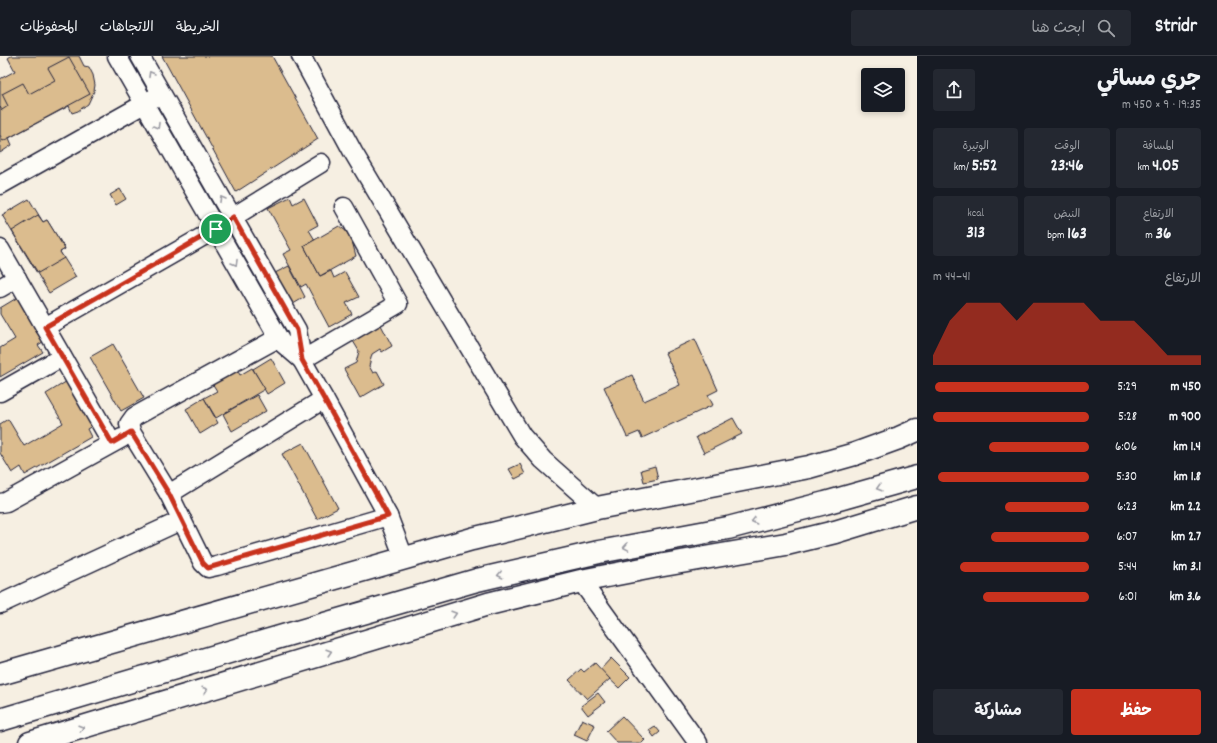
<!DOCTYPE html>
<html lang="ar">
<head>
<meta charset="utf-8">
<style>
	:root { --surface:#171b24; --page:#242831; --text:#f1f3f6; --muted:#9ea1a6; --line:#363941; --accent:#c8321e }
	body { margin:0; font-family:Dekko,"Playpen Sans Arabic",sans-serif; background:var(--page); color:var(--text); direction:rtl; height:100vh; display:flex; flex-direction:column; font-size:15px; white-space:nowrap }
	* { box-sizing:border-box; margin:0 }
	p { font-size:13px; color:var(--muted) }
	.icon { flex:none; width:22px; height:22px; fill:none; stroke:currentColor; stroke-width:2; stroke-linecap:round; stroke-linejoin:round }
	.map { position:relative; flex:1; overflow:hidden; direction:ltr }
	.side { display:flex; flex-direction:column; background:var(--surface); width:300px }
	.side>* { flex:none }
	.buttons { position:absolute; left:861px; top:12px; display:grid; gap:8px }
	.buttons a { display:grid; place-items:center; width:44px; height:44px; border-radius:4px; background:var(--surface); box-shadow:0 2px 6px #0003; font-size:20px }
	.pin { position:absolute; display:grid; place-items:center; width:34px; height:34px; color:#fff; margin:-17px; border:2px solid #fff; border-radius:50%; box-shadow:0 1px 4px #0007 }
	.round { display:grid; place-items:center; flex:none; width:42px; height:42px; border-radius:4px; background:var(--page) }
	.head { display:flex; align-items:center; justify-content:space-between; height:68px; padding:0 16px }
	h1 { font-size:22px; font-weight:700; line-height:30px }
	.figures { display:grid; grid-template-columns:repeat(3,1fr); gap:6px; height:68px; padding:4px 16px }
	.figures div { display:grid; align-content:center; border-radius:4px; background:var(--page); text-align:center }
	.figures b { font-size:17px; font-weight:700 }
	.figures small { font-size:11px; font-weight:400 }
	.figures p { font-size:11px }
	.chart { height:112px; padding:8px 16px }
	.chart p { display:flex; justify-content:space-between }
	.chart svg { width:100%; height:72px; margin-top:4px; fill:var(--accent); opacity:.7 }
	.cta { display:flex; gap:8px; margin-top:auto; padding:8px 16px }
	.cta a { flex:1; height:46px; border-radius:4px; background:var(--accent); color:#fff; font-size:16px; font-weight:700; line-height:46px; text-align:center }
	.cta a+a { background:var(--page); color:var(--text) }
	ul { padding:0 16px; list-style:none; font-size:13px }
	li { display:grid; grid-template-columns:64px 48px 1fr; align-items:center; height:30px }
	li i { height:10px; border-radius:5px; background:var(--accent) }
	header { display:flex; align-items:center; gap:24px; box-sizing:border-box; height:56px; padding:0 20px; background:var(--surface); border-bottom:1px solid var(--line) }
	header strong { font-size:19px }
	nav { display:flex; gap:22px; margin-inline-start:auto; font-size:14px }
	.search { width:280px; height:36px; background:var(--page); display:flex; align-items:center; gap:10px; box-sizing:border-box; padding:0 14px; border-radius:4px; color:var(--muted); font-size:15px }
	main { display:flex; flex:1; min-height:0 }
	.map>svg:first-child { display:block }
</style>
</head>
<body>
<header>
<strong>Stridr</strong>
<div class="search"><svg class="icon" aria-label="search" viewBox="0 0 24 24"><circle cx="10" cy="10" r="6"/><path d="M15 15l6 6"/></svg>ابحث هنا</div>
<nav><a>الخريطة</a><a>الاتجاهات</a><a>المحفوظات</a></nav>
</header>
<main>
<section class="side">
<div class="head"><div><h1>جري مسائي</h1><p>19:35 · 9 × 450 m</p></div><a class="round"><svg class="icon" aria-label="share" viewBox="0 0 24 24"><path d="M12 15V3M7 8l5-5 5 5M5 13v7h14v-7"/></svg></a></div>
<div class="figures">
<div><p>المسافة</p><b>4.05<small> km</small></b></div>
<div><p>الوقت</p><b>23:46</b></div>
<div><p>الوتيرة</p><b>5:52<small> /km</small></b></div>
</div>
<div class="figures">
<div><p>الارتفاع</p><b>36<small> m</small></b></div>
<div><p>النبض</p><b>163<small> bpm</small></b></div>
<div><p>kcal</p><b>313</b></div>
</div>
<div class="chart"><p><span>الارتفاع</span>41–44 m</p>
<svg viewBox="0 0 160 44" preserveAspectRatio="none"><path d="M0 44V38L10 17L20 6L30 6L40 6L50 17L60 6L70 6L80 6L90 6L100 17L110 17L120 17L130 27L140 38L150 38L160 38V44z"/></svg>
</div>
<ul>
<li><b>450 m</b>5:29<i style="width:99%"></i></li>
<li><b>900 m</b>5:28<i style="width:100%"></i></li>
<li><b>1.4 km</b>6:06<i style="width:64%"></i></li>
<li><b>1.8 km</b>5:30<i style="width:97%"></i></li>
<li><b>2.2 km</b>6:23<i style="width:54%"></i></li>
<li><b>2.7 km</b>6:07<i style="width:63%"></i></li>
<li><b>3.1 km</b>5:44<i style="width:83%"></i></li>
<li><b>3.6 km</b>6:01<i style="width:68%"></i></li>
</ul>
<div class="cta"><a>حفظ</a><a>مشاركة</a></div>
</section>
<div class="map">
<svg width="917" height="687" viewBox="0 0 917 687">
	<rect width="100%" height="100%" fill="#f6efe2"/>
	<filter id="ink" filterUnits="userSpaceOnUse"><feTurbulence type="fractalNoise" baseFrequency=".025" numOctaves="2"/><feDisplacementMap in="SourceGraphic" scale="8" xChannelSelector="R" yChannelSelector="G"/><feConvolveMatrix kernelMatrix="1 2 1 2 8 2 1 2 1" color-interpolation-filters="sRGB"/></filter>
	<g filter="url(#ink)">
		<g fill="#dbbc8e" stroke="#22223b">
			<path d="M11,0h68l5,10 5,1 4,8 2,10 -1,6 -6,13 -10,7 -6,2 -3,-7 -60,32 3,7 -12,8v-74l15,-8 -7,-13z"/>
			<path d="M162,0h110l46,83 -82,53z"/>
			<path d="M69,1l21,37 -87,47 -3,-6v-28l2,3 6,-4 -6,-12 21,-11 6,11 26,-14 -7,-12z"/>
			<path d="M120,133l6,10 -10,6 -6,-10z"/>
			<path d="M290,141l3,7 11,-6 14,27 -9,5 6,10 -11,6 16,30 11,-5 3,7 11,-6 14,25 -13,6 6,11 -23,13 -23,-43 -5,3 -18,-33 8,-4 -23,-42z"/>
			<path d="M29,143l14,23 4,-2 18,29 -5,3 16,25 -27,16 -47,-78z"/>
			<path d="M38,159l5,7 4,-2 18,29 -5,3 4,6 -26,15 -26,-42z"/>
			<path d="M339,170l7,5 6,10 4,15 -36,20 -16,-30z"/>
			<path d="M289,210l16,31 -17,10 -17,-32z"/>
			<path d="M20,240l26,44 -8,5 5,7 -43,25v-29l15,-9 -15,-25v-6z"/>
			<path d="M381,269l11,21 -10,6 -2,-3 -8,5 -3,12 4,7 4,-2 7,13 -24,14 -16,-29 12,-6 3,-12 -6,-10z"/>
			<path d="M695,283l23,51 -10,5 5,10 -71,33 -3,-6 -12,5 -23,-50 28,-12 12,26 36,-16 -15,-32z"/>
			<path d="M113,288l31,54 -23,13 -31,-54z"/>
			<path d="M271,302l14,25 -18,11 -14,-25z"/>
			<path d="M236,312l4,7 12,-7 13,21 -49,29 -12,-20 13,-7 -5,-8z"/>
			<path d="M69,324l26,44 -8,5 4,8 -66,38 -4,-8 -9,6 -12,-20v-29l8,-5 16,27 39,-23 -17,-29z"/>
			<path d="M257,339l9,16 -34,20 -9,-17z"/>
			<path d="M204,342l14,25 -18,11 -14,-25z"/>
			<path d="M733,362l9,16 -38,19 -8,-16z"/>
			<path d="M303,387l35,65 -21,11 -35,-65z"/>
			<path d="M520,408l5,10 -10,5 -6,-10z"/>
			<path d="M655,410l3,13 -14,3 -3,-12z"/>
			<path d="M611,602l19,19 -11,11 -19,-18z"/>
			<path d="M595,607l15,16 -23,20 -18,-19 12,-11 3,3z"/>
			<path d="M598,637l7,9 -17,13 -7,-9z"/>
			<path d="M622,660l23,24 -3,3h-25l-11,-12z"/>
			<path d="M582,663l13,6 -8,16 -13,-6z"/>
			<path d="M655,670l5,6 -6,5 -5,-7z"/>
		</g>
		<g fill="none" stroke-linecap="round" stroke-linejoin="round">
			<defs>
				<g id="minor">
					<path d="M117,0l164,286 21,18 -5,-30 -157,-274"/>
					<path d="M301,0l52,96 169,284 21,24 54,48"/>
					<path d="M0,129l144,-81 10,-6"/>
					<path d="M344,151l54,97 -96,56 22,39 64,117 16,42"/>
					<path d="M0,193l112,194"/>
					<path d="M0,232l17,-10"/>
					<path d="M45,271l171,-98 17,-12 88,-54"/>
					<path d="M278,282l-144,79 -5,7 2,8 38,62 34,69 5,5 9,-2 171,-50"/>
					<path d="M0,336l62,-35"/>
					<path d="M169,438l155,-95"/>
					<path d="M0,447l6,-1 116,-64"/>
					<path d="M581,525l117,162"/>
					<path d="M0,548l182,-84"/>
				</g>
				<g id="major">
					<path d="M0,618l472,-135 125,-31 212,-41 46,-13 44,-16 18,-8"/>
					<path d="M0,664l283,-84 194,-56 122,-28 129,-24 97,-25 92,-26"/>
					<path d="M30,687l458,-139 93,-23 77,-15 128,-22 49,-12 82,-25"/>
				</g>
			</defs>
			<use href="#minor" stroke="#22223b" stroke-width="21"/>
			<use href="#major" stroke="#22223b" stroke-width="25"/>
			<use href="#minor" stroke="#fdfcf7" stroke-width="18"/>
			<use href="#major" stroke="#fdfcf7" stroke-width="22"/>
		</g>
		<defs><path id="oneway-chevron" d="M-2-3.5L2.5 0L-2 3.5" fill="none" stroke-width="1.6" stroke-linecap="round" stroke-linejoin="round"/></defs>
		<g stroke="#9a9aa2">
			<use href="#oneway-chevron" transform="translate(151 18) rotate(-120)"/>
			<use href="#oneway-chevron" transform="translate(157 70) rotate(60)"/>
			<use href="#oneway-chevron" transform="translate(222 143) rotate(-120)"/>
			<use href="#oneway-chevron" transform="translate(235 207) rotate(60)"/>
			<use href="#oneway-chevron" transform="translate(879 432) rotate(164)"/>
			<use href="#oneway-chevron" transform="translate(754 465) rotate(166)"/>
			<use href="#oneway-chevron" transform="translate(626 491) rotate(170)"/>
			<use href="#oneway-chevron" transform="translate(500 519) rotate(167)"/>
			<use href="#oneway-chevron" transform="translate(454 558) rotate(-17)"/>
			<use href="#oneway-chevron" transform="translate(329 596) rotate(-17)"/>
			<use href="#oneway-chevron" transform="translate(205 634) rotate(-17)"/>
			<use href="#oneway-chevron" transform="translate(81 672) rotate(-17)"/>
		</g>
	</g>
	<g fill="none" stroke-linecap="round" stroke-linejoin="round" filter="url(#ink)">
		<defs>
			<path id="route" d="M233,161l64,113 5,30 22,39 64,117 -180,52 -5,-5 -34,-69 -38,-62 -19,11 -67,-116 171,-98z"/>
		</defs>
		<use href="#route" stroke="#fff" stroke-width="8"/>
		<use href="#route" stroke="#c8321e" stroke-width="5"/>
	</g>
</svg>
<div class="buttons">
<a><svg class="icon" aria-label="layers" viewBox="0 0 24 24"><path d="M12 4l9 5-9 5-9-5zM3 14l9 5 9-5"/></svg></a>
</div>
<div class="pin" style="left:216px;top:173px;background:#1e9e55"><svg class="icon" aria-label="arrive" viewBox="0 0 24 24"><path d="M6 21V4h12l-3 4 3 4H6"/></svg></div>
</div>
</main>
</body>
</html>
